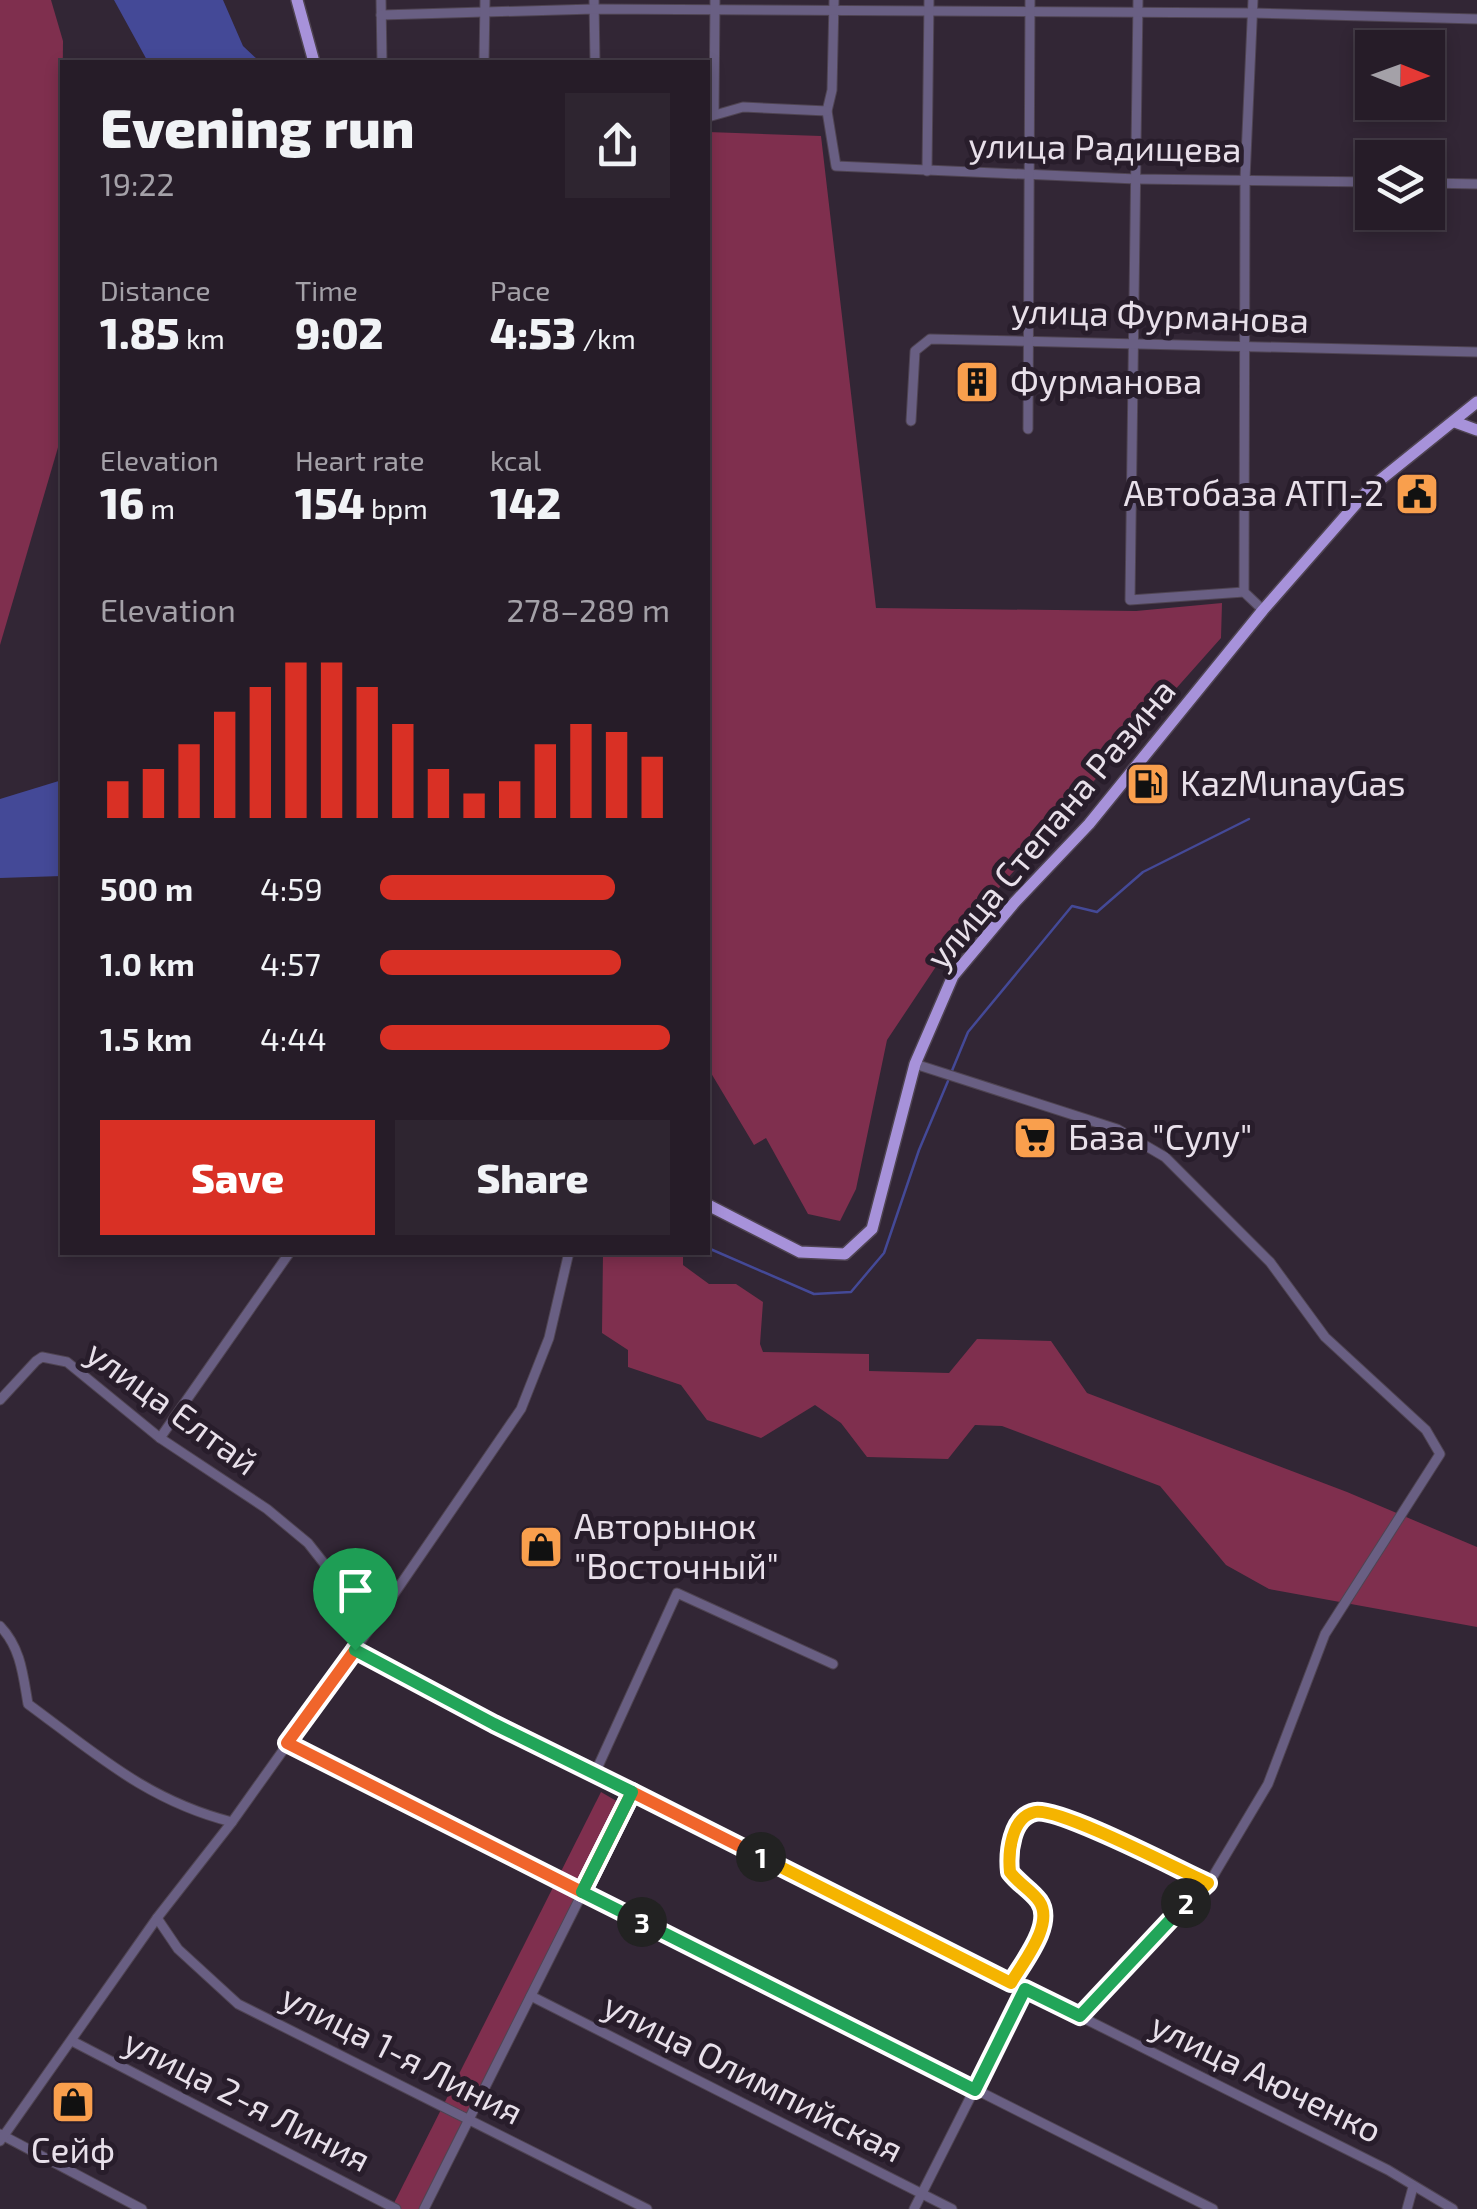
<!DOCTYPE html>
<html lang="en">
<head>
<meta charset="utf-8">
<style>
	:root { --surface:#261c28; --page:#2e2530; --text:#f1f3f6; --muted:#a4a1a8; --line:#423a45; --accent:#d93025 }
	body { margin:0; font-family:"Exo 2",sans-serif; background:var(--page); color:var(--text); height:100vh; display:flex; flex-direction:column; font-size:38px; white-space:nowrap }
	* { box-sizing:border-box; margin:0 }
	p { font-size:32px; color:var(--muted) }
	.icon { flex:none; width:55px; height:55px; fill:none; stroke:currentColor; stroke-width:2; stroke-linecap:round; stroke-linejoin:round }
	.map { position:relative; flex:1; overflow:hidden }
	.side { position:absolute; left:60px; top:60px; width:650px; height:1195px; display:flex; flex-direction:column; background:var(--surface); border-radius:0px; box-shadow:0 5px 15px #0003,0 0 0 2px var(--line) }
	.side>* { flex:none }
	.needle { width:65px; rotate:91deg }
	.controls { position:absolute; left:1355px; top:30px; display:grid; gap:20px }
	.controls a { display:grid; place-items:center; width:90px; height:90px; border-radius:0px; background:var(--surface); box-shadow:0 5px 15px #0003,0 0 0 2px var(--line); font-size:50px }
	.pin { position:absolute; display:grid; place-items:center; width:85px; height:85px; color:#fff; margin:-102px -42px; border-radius:50% 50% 50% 0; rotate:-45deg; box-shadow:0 0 10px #0007 }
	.pin .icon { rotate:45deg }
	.km { position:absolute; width:50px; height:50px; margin:-25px; border-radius:50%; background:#222; color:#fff; font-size:28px; line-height:50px; text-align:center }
	.round { display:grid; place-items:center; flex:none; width:105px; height:105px; border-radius:0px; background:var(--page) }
	.head { display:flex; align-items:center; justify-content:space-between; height:170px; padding:0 40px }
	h1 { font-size:55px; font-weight:800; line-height:75px }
	.metrics { display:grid; grid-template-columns:repeat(3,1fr); gap:15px; height:170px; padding:10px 40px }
	.metrics div { display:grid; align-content:center }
	.metrics b { font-size:42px; font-weight:800 }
	.metrics small { font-size:28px; font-weight:400 }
	.metrics p { font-size:28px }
	.chart { height:280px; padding:20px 40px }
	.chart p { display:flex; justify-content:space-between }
	.chart svg { width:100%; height:180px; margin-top:10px; stroke:var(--accent); stroke-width:6 }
	.cta { display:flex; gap:20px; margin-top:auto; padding:20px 40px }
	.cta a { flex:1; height:115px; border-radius:0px; background:var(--accent); color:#fff; font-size:40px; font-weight:800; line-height:115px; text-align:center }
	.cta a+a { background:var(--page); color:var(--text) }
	ul { padding:0 40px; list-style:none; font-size:32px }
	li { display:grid; grid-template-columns:160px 120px 1fr; align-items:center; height:75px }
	li i { height:25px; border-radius:12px; background:var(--accent) }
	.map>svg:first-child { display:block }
</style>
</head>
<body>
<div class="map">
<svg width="1477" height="2209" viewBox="0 0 1477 2209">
	<rect width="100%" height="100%" fill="#322635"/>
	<g fill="#7f2f4e">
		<path d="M0,0h51l12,41 -4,403 -59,201z"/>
		<path d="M708,132l113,4 55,472 260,3 86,-8 -1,35 -264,297 -70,105 -31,149 -16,32 -32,-7 -42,-76 -12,7 -46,-77z"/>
		<path d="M683,1252v13l26,19h27l27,18 -3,42 3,8 106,2v17l80,2 28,-34 74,2 36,52 260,99 130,55v80l-208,-38 -43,-24 -66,-79 -158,-60 -27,-1 -27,34 -81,-2 -26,-34 -26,-18 -54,33 -54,-18 -26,-35 -53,-18v-17l-26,-17 1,-80z"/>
		<path d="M601,1792l24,14 -203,403h-31z"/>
	</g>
	<g fill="#444997">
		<path d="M114,0h109l20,46 17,16h-112z"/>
		<path d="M62,780v96l-62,2v-79z"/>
	</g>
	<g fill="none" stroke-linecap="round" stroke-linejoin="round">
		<g stroke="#444997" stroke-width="2.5">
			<path d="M951,1073l17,-41 104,-126 25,6 46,-40 106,-53"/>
			<path d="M708,1248l106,46 37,-2 33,-39 35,-103 29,-69"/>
		</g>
		<defs>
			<g id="minor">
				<path d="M381,0l1,62"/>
				<path d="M594,0l1,62"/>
				<path d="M834,0l-2,90 -5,21 9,55 300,13 236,3"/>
				<path d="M1138,0l-8,600 114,-8"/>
				<path d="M1253,0l-8,179 -1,413 19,18"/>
				<path d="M381,15l213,-6 658,4 225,6"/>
				<path d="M484,62l1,-62"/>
				<path d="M714,113l1,-113"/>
				<path d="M708,117l35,-10 84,4"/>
				<path d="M927,171l2,-171"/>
				<path d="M1428,183l49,1"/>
				<path d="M911,421l4,-70 15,-12 547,13"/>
				<path d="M1028,429l2,-429"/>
				<path d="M915,1064l202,65 48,28 105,105 55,75 101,93 14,24 -115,180 -57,150 -59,99 -28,25 -101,108"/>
				<path d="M0,1400l36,-39 6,-4 25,5 93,76 107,71 41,34 26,33 49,34"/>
				<path d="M160,1438l130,-186"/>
				<path d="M0,1626c21,22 23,49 28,78 68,50 120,97 204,118"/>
				<path d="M355,1650l139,74 894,446 65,39"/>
				<path d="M287,1743l926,466"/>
				<path d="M595,1773l82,-180 156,71"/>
				<path d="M157,1918l21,31 60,55 409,205"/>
				<path d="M1011,1983c12,-21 44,-59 28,-82 -8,-11 -21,-18 -29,-29 -2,-25 3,-50 27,-61l32,9 140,63"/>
				<path d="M531,1996l421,213"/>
				<path d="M72,2041l324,168"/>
				<path d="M0,2134l142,75"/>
				<path d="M0,2141l157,-223 75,-96 151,-212 138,-201 28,-71 20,-86"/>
				<path d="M424,2209l209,-417"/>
				<path d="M914,2209l111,-220"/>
				<path d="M1407,2209l6,-22"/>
			</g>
			<g id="major">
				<path d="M297,0l17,62"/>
				<path d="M1455,422l22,8"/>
				<path d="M708,1205l92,47 45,2 27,-25 43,-165 38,-88 62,-74 74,-78 174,-214 106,-121 108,-87"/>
			</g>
		</defs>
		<use href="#minor" stroke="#4f4452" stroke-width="11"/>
		<use href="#major" stroke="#4f4452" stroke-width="14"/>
		<use href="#minor" stroke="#695f83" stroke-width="9"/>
		<use href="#major" stroke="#a792da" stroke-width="11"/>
	</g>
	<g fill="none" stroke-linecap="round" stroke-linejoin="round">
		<defs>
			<path id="split-1" d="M355,1650l-68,93 295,149 50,-100 129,65"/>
			<path id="split-2" d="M761,1857l250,126c12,-21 44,-59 28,-82 -8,-11 -21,-18 -29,-29 -2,-19 1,-55 25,-60 24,-5 144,58 173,71l-22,20"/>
			<path id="split-3" d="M642,1922l333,168 50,-101 55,27 106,-113"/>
			<path id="split-4" d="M355,1650l139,74 138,68 -50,100 60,30"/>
		</defs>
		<use href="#split-1" stroke="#fff" stroke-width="20"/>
		<use href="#split-2" stroke="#fff" stroke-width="20"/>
		<use href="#split-3" stroke="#fff" stroke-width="20"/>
		<use href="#split-4" stroke="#fff" stroke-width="20"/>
		<use href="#split-1" stroke="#f0652b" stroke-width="12"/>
		<use href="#split-2" stroke="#f5b400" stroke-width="12"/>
		<use href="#split-3" stroke="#22a559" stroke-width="12"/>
		<use href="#split-4" stroke="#22a559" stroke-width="12"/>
	</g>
	<defs>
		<symbol id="building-square" viewBox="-11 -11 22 22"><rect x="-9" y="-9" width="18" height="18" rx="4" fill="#f99f4d" stroke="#281d2b"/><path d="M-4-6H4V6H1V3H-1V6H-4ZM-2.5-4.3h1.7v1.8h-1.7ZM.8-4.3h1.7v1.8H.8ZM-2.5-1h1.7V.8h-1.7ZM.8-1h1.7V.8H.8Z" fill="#111"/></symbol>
		<symbol id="civic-square" viewBox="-11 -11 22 22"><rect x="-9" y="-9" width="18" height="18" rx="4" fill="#f99f4d" stroke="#281d2b"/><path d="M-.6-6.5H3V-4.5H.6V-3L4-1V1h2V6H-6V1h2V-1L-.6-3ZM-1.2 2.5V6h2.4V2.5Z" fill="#111"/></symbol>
		<symbol id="fuel-square" viewBox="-11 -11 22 22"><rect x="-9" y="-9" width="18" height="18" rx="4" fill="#f99f4d" stroke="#281d2b"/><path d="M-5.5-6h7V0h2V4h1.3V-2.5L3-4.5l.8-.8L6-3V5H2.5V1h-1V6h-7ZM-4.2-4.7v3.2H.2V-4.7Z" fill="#111"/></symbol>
		<symbol id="supermarket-square" viewBox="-11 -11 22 22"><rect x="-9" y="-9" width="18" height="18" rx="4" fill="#f99f4d" stroke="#281d2b"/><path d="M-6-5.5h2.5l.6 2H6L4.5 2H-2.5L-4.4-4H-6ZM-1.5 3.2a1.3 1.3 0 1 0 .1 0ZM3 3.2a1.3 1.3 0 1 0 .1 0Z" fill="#111"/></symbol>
		<symbol id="shop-square" viewBox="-11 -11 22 22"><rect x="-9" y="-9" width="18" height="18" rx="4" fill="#f99f4d" stroke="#281d2b"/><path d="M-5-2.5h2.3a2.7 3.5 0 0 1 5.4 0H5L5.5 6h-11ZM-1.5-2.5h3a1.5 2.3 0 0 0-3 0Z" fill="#111"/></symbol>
	</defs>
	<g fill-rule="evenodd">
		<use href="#building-square" x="952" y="357" width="50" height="50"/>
		<use href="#civic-square" x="1392" y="469" width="50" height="50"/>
		<use href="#fuel-square" x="1123" y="759" width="50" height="50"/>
		<use href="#supermarket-square" x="1010" y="1113" width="50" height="50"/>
		<use href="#shop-square" x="516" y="1522" width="50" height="50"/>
		<use href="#shop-square" x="48" y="2077" width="50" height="50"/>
	</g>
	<g text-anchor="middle" stroke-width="10" stroke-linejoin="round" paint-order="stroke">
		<g font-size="35" fill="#e8e0ea" stroke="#281d2b">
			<text transform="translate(1105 148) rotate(1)" y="12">улица Радищева</text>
			<text transform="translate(1160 316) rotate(2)" y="12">улица Фурманова</text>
			<text transform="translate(1051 824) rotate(-50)" y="12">улица Степана Разина</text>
			<text transform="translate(172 1408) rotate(36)" y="12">улица Елтай</text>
			<text transform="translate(402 2055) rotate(27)" y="12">улица 1-я Линия</text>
			<text transform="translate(753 2078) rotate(27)" y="12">улица Олимпийская</text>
			<text transform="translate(1266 2078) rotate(26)" y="12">улица Аюченко</text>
			<text transform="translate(247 2101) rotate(27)" y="12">улица 2-я Линия</text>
		</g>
		<g font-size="35" fill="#e8e0ea" stroke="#281d2b" text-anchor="start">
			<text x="1010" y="394">Фурманова</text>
			<text x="1384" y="506" text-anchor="end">Автобаза АТП-2</text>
			<text x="1180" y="796">KazMunayGas</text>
			<text x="1068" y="1150">База "Сулу"</text>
			<text x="574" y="1539">Авторынок<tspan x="574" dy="40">"Восточный"</tspan></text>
			<text x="73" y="2163" text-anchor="middle">Сейф</text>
		</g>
	</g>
</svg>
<div class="controls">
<a><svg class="needle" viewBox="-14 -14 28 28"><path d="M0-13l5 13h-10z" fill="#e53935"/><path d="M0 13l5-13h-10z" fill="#a4a1a8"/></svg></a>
<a><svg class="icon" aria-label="layers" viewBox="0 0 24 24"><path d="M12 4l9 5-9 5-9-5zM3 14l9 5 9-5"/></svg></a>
</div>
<div class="pin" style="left:355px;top:1650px;background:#1e9e55"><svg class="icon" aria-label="arrive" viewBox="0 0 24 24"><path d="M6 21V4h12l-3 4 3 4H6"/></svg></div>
<b class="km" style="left:761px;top:1857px">1</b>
<b class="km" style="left:1186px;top:1903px">2</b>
<b class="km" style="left:642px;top:1922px">3</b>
<section class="side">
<div class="head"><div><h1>Evening run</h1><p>19:22</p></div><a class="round"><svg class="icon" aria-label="share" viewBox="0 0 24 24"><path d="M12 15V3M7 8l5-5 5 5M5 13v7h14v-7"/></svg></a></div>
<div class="metrics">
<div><p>Distance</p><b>1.85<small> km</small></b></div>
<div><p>Time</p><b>9:02</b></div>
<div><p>Pace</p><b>4:53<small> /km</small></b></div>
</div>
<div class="metrics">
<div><p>Elevation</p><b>16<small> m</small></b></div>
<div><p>Heart rate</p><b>154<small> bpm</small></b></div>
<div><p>kcal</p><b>142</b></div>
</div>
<div class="chart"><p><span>Elevation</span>278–289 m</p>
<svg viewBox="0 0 160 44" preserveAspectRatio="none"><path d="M5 44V35M15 44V32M25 44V26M35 44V18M45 44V12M55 44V6M65 44V6M75 44V12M85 44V21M95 44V32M105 44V38M115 44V35M125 44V26M135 44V21M145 44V23M155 44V29"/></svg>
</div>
<ul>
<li><b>500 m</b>4:59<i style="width:81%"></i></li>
<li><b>1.0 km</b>4:57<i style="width:83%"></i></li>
<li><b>1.5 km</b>4:44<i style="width:100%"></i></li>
</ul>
<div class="cta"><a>Save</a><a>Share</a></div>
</section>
</div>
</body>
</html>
